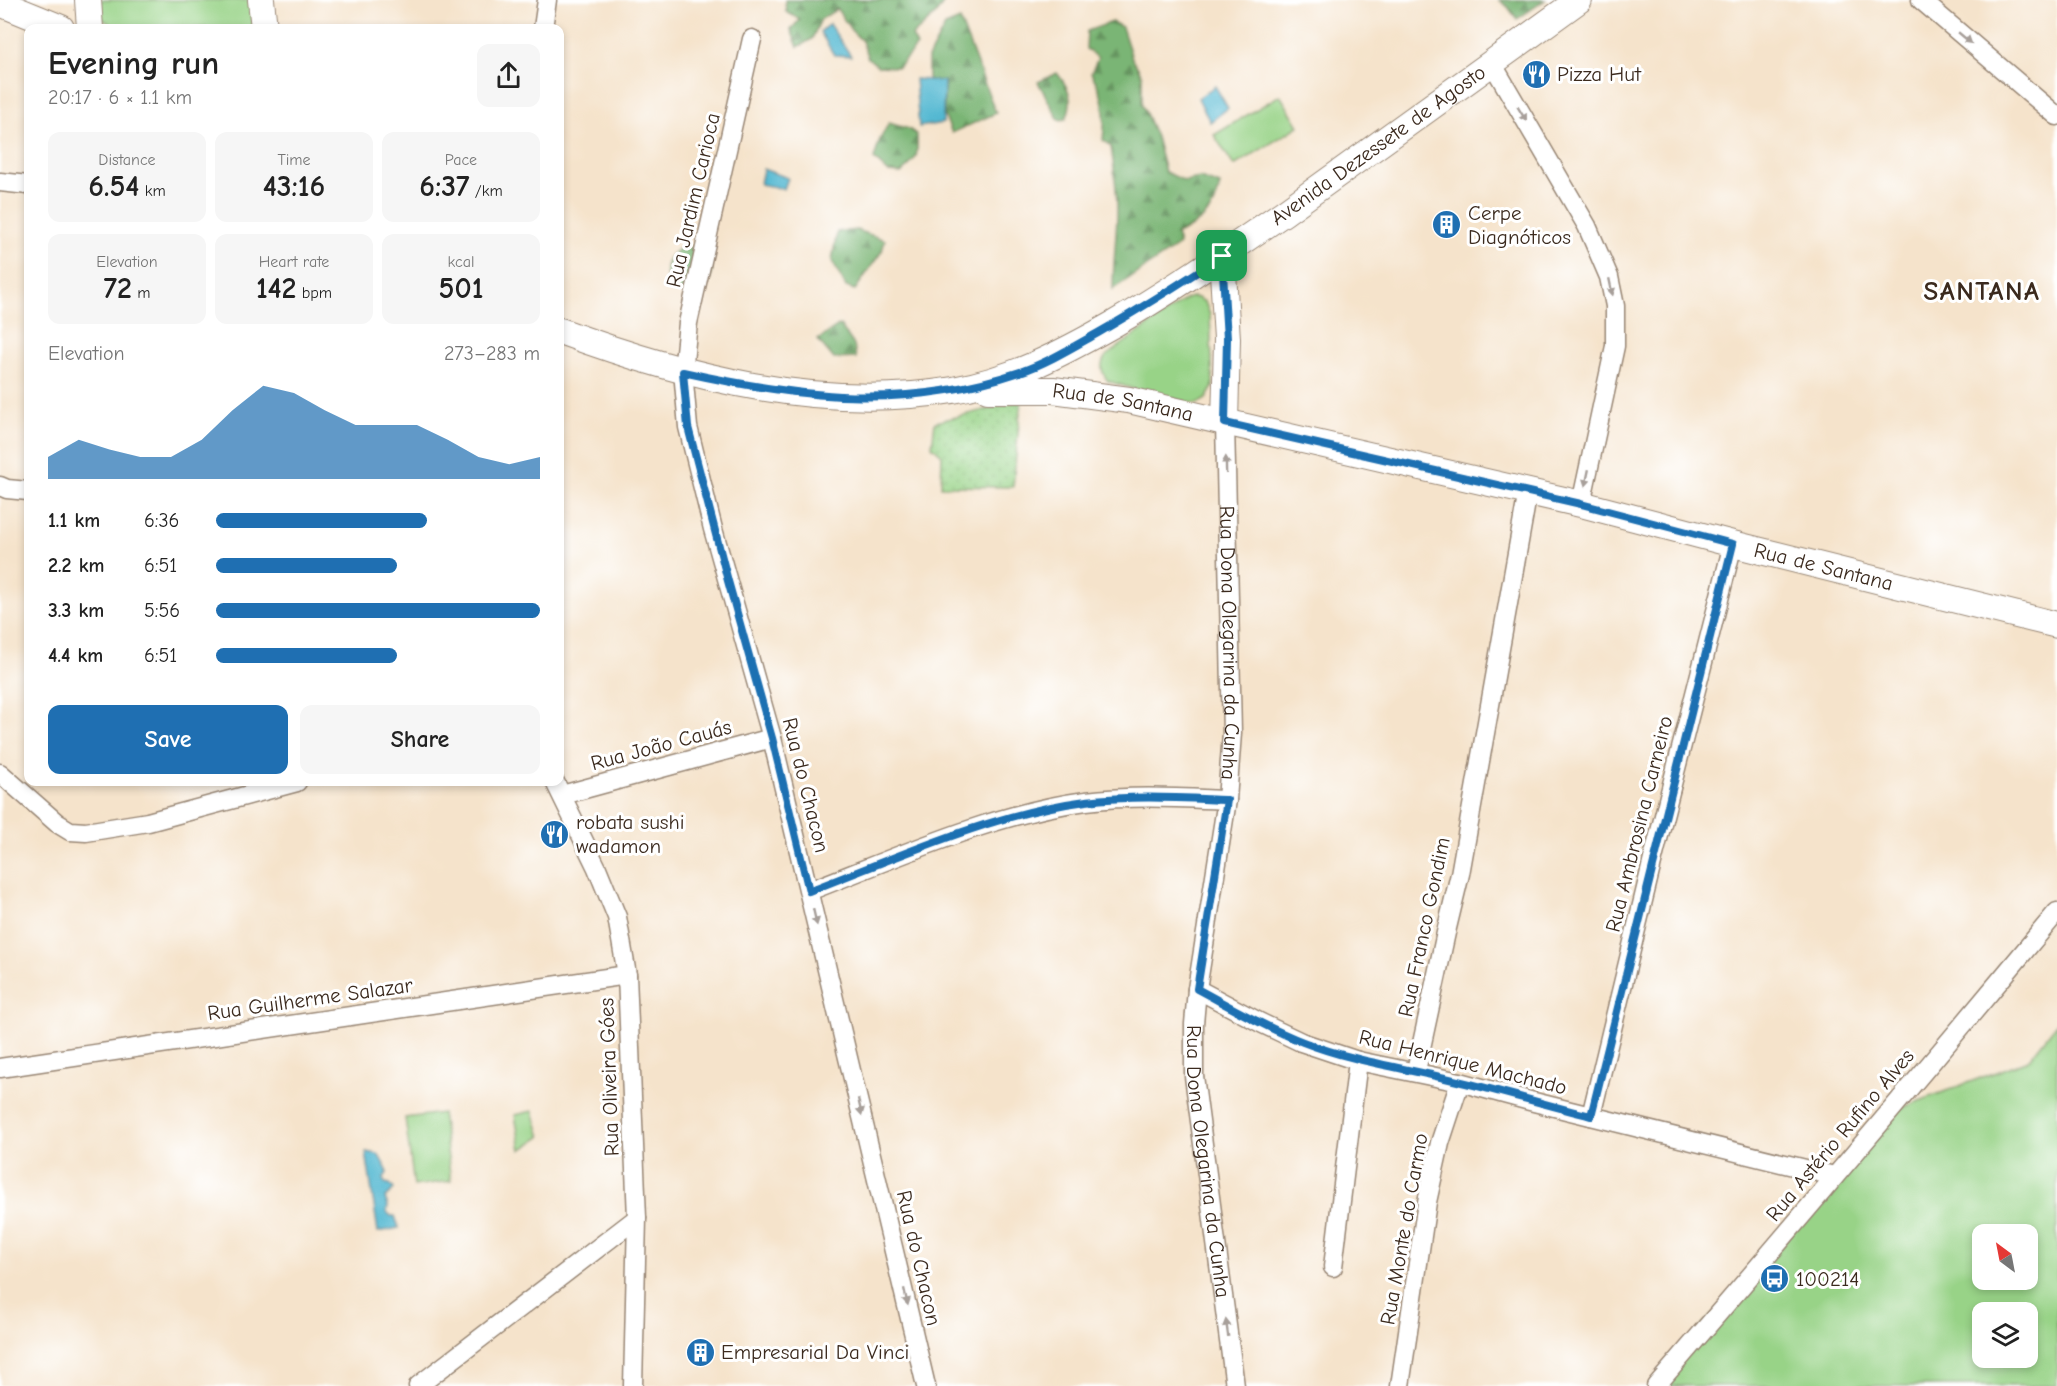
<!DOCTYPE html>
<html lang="en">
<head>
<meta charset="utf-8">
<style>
	:root { --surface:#fff; --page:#f6f6f6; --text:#222; --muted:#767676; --accent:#1f6fb2 }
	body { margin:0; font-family:"Comic Neue",sans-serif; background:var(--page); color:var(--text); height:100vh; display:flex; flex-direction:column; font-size:22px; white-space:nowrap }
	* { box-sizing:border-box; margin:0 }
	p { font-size:20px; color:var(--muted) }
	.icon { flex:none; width:33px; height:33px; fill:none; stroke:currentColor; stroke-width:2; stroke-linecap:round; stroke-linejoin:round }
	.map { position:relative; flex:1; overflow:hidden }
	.details { position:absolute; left:24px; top:24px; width:540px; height:762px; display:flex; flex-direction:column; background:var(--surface); border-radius:12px; box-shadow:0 3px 9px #0003 }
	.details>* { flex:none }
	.needle { width:39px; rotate:328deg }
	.controls { position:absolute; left:1972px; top:1224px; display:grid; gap:12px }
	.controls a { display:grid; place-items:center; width:66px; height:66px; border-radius:12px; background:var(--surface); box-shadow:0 3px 9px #0003; font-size:30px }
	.pin { position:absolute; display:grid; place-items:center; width:51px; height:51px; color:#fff; margin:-26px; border-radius:12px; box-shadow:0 3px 9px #0006 }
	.round { display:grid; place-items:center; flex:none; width:63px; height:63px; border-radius:12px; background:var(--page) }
	.overview { display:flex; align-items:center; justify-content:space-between; height:102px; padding:0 24px }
	h1 { font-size:33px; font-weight:700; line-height:45px }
	.stats { display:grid; grid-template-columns:repeat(3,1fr); gap:9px; height:102px; padding:6px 24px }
	.stats div { display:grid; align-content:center; border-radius:12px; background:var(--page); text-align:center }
	.stats b { font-size:30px; font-weight:700 }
	.stats small { font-size:16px; font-weight:400 }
	.stats p { font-size:16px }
	.chart { height:168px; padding:12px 24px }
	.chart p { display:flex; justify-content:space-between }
	.chart svg { width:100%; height:108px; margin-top:6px; fill:var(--accent); opacity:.7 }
	.action { display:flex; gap:12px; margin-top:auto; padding:12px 24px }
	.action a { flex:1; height:69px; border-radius:12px; background:var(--accent); color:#fff; font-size:24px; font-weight:700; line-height:69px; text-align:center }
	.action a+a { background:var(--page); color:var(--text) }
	ul { padding:0 24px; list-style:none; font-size:20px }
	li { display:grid; grid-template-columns:96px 72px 1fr; align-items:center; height:45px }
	li i { height:15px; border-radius:8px; background:var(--accent) }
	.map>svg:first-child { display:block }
</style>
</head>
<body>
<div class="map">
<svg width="2057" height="1386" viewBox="0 0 2057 1386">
	<defs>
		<pattern id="forest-firs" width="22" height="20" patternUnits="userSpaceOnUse" patternTransform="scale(1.5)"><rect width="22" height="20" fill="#7ab574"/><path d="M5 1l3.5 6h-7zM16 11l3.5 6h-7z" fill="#65935f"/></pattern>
		<pattern id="garden-dots" width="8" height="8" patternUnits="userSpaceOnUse" patternTransform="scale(1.5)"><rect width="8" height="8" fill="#98d387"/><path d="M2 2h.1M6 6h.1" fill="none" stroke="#84b574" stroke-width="1.8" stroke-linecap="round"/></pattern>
	</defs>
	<rect width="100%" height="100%" fill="#fff"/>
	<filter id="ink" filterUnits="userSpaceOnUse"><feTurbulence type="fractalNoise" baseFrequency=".0167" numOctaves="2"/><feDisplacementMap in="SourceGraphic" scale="12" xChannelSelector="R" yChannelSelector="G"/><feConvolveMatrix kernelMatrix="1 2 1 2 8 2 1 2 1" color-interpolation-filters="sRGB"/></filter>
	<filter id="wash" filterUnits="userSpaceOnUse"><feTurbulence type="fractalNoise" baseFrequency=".008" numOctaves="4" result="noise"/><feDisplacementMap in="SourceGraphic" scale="24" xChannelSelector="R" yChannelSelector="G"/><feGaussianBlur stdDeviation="1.35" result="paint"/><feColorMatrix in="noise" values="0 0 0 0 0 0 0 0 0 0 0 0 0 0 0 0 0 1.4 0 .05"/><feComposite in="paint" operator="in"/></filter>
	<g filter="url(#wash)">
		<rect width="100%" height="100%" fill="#f5e3cb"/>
		<g fill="#98d387" stroke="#6a7e52" stroke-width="1.5" fill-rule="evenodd">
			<path d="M96,0h155l2,28h-136l-17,-10z"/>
			<path d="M1280,95l19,31 -65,40 -20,-31z"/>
			<path d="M1192,297l6,1 7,4 5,13 3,72 -7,12 -9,5 -41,-8 -48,-15c-7,-9 -9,-17 -1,-26l79,-56z"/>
			<path d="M2057,1023v363h-408l244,-275 135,-51zM1983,1234h45v46h-45zM1983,1312h45v46h-45z"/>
			<path d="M533,1111l8,26 -20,13 -6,-35z"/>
			<path d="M442,1113l9,68 -37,5 -9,-68z"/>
		</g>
		<g fill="url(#forest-firs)" stroke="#5a7049" stroke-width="1.5">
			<path d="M785,0h160l-9,14 -24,22 5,10 -19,21 -20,-1 -10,-8 -6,-17 -11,-11 -14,-21 -16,10 -9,20 -14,8 -7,-17 9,-11 -14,-7z"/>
			<path d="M1499,0h46l-28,19 -9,-12z"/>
			<path d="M960,20l36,93 -44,20 -8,-18v-33l-16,-2v-22l17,-32z"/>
			<path d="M1112,22l10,5 10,31 10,17v29l14,33 9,35 20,9 15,-3 20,7c-5,27 -20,39 -44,49l3,11 -66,44c0,-27 4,-54 4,-80 0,-21 -3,-41 -6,-62l-8,-7c3,-26 2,-44 -12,-67l7,-15 -12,-9 1,-18z"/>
			<path d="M1057,73c13,16 17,27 9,46l-7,1 -21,-38z"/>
			<path d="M889,123l20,6 8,6c1,23 1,23 -16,38l-13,-1 -14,-13 6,-20z"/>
			<path d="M857,230l28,10 -3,11 -27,39 -9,-3 -14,-26 5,-29z"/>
			<circle cx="689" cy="270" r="23"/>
			<path d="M840,325l14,20 2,13 -22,1 -16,-19z"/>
		</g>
		<path fill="url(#garden-dots)" stroke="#6a7e52" stroke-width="1.5" d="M1021,401l-8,86 -72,-1 1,-31 -10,-9 3,-24z"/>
		<g fill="#53b8d1" stroke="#477178" stroke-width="1.5">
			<path d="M829,24l22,32 -17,-1 -14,-23z"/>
			<path d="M915,79l29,2 -1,42 -24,4z"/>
			<path d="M1215,86l13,22 -18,14 -12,-24z"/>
			<path d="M763,169l25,9 -4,11 -24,-5z"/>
			<path d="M366,1152l12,2 9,16v3l-4,6 2,4 5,1 4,5 -9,9 3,8 -1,6 4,4h4l4,12 -21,4z"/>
		</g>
	</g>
	<g filter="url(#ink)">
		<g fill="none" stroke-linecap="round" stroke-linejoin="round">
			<defs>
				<g id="street">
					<path d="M1921,0l136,116"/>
					<path d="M543,28l4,-28"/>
					<path d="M752,39l-64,284 -5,48 5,56 25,102 59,209 154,648"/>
					<path d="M1492,63l95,163 22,51 6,29v40l-34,158"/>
					<path d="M0,182l28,3"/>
					<path id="s1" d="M1225,423l7,310 -5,67 -30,189 -3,35v52l41,310"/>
					<path d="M0,486l7,3 21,2"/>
					<path d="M0,773l57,50 13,8 16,1 62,-10 149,-40"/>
					<path d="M555,782l42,86 20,49 10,58 10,243 -4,168"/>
					<path d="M562,795l210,-57"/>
					<path d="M809,891c86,-33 185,-78 277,-90 47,-6 94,-3 141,-1"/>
					<path d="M1197,989l64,34 40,19 57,19 102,21 70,19 304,75"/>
					<path d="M0,1068l627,-93"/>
					<path d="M1416,1071l31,-143 13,-54 68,-383"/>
					<path d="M1591,1116l62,-257 80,-315"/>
					<path d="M1333,1267l25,-206"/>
					<path d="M418,1386l219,-168"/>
					<path d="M1400,1386l27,-184 13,-59 20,-61"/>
					<path d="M1656,1386c135,-157 269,-315 401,-474"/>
				</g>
				<g id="secondary">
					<path d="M88,0l2,28"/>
					<path d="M261,0l3,28"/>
					<path d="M0,3l61,25"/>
					<path d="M1222,256l5,83 -2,84"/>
					<path id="s2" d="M560,331c125,46 259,81 393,59 58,-10 108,-36 159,-65 59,-34 116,-74 173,-113 98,-70 196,-141 294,-212"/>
					<path id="s3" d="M988,390h65l76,10 452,104 152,40 324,81"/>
				</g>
			</defs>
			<use href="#street" stroke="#988674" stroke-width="21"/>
			<use href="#secondary" stroke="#988674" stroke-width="28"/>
			<use href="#street" stroke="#fff" stroke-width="18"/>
			<use href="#secondary" stroke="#fff" stroke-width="26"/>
		</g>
		<defs><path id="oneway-solid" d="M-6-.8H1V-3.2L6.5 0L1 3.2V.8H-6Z" transform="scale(1.5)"/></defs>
		<g fill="#a79f9a">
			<use href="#oneway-solid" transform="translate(1965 38) rotate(40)"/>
			<use href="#oneway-solid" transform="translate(1522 114) rotate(59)"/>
			<use href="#oneway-solid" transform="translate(1611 287) rotate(78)"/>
			<use href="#oneway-solid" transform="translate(1226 465) rotate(-91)"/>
			<use href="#oneway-solid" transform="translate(1587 478) rotate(102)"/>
			<use href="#oneway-solid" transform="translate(815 917) rotate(77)"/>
			<use href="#oneway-solid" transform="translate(860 1107) rotate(77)"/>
			<use href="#oneway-solid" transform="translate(906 1297) rotate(77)"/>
			<use href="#oneway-solid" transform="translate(1227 1328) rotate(-98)"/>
		</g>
	</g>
	<g fill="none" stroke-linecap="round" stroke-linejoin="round" filter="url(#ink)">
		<defs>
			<path id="route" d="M1222,256l5,83 -2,84 356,81 152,40 -142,572c-49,-12 -97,-27 -146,-38 -48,-11 -96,-18 -142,-36 -37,-14 -72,-35 -106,-53l30,-189c-47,-2 -94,-5 -141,1 -92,12 -191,57 -277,90l-37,-153 -44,-157 -40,-154 -5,-55c117,26 221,39 337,0 27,-9 53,-25 78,-39 42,-24 83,-50 124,-77z"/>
		</defs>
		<use href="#route" stroke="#fff" stroke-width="12"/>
		<use href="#route" stroke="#1f6fb2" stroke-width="8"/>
	</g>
	<defs>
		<symbol id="restaurant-disc" viewBox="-11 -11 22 22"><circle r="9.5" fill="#1f6fb2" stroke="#fff"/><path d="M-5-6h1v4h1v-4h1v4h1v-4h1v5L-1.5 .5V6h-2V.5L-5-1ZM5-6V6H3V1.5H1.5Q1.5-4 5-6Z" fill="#fff"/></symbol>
		<symbol id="building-disc" viewBox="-11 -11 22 22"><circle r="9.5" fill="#1f6fb2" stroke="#fff"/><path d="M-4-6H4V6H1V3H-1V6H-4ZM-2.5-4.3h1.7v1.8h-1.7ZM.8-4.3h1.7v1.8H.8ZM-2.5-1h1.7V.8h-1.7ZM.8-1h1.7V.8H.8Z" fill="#fff"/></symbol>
		<symbol id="bus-disc" viewBox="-11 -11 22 22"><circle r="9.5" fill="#1f6fb2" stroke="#fff"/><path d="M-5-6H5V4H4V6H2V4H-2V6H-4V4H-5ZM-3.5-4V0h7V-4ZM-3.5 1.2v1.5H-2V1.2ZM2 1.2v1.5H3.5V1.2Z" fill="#fff"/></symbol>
	</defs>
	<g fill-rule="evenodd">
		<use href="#restaurant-disc" x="1520" y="58" width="33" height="33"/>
		<use href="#building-disc" x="1430" y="208" width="33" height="33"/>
		<use href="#restaurant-disc" x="538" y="818" width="33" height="33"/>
		<use href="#bus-disc" x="1758" y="1262" width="33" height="33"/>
		<use href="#building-disc" x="684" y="1336" width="33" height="33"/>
	</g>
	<g text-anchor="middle" stroke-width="6" stroke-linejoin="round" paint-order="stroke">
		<g font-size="21" fill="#3b2a1e" stroke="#fff" text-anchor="start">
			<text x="1557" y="81">Pizza Hut</text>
			<text x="1468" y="220">Cerpe<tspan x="1468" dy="24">Diagnóticos</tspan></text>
			<text x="576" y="829">robata sushi<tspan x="576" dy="24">wadamon</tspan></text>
			<text x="1796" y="1286">100214</text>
			<text x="721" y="1359">Empresarial Da Vinci</text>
		</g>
		<g font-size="21" fill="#3b2a1e" stroke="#fff">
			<text dy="7" stroke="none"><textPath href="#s2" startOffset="896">Avenida Dezessete de Agosto</textPath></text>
			<text transform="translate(693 200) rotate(-77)" y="7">Rua Jardim Carioca</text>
			<text dy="7" stroke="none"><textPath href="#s3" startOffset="136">Rua de Santana</textPath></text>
			<text dy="7" stroke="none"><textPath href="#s3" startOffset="856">Rua de Santana</textPath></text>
			<text dy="7" stroke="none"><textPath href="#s1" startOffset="220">Rua Dona Olegarina da Cunha</textPath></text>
			<text transform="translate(661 745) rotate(-15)" y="7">Rua João Cauás</text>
			<text transform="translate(806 785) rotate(76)" y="7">Rua do Chacon</text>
			<text transform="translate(1639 824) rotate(-76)" y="7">Rua Ambrosina Carneiro</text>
			<text transform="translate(1424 927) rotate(-78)" y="7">Rua Franco Gondim</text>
			<text transform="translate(310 999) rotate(-8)" y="7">Rua Guilherme Salazar</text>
			<text transform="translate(1463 1062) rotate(14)" y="7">Rua Henrique Machado</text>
			<text transform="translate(609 1077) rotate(-92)" y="7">Rua Oliveira Góes</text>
			<text transform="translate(1840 1135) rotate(-50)" y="7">Rua Astério Rufino Alves</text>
			<text dy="7" stroke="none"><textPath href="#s1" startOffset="742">Rua Dona Olegarina da Cunha</textPath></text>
			<text transform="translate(1404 1229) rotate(-80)" y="7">Rua Monte do Carmo</text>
			<text transform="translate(919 1258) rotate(77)" y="7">Rua do Chacon</text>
		</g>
		<g font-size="27" font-weight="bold" letter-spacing="1.5" fill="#3b2a1e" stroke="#fff">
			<text x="1982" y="300">SANTANA</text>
		</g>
	</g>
</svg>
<div class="controls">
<a><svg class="needle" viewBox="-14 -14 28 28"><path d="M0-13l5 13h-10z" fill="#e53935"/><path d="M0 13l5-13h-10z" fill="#767676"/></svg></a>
<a><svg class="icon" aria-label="layers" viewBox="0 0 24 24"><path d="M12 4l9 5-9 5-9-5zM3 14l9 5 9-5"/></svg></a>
</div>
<div class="pin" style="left:1222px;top:256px;background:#1e9e55"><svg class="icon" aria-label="arrive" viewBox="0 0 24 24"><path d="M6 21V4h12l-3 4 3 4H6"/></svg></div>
<section class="details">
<div class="overview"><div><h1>Evening run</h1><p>20:17 · 6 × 1.1 km</p></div><a class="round"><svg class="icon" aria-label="share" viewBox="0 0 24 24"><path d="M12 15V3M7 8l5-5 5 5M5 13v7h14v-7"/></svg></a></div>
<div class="stats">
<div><p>Distance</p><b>6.54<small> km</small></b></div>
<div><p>Time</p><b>43:16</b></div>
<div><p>Pace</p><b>6:37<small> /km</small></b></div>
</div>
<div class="stats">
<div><p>Elevation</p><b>72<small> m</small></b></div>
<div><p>Heart rate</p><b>142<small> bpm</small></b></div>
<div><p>kcal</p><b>501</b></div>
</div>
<div class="chart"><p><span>Elevation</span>273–283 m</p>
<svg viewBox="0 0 160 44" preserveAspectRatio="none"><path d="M0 44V35L10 28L20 32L30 35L40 35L50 28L60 16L70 6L80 9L90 16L100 22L110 22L120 22L130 28L140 35L150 38L160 35V44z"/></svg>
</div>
<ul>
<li><b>1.1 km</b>6:36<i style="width:65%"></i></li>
<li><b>2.2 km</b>6:51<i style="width:56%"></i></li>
<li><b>3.3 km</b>5:56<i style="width:100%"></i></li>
<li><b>4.4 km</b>6:51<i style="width:56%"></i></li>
</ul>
<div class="action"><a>Save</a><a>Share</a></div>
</section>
</div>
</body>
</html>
